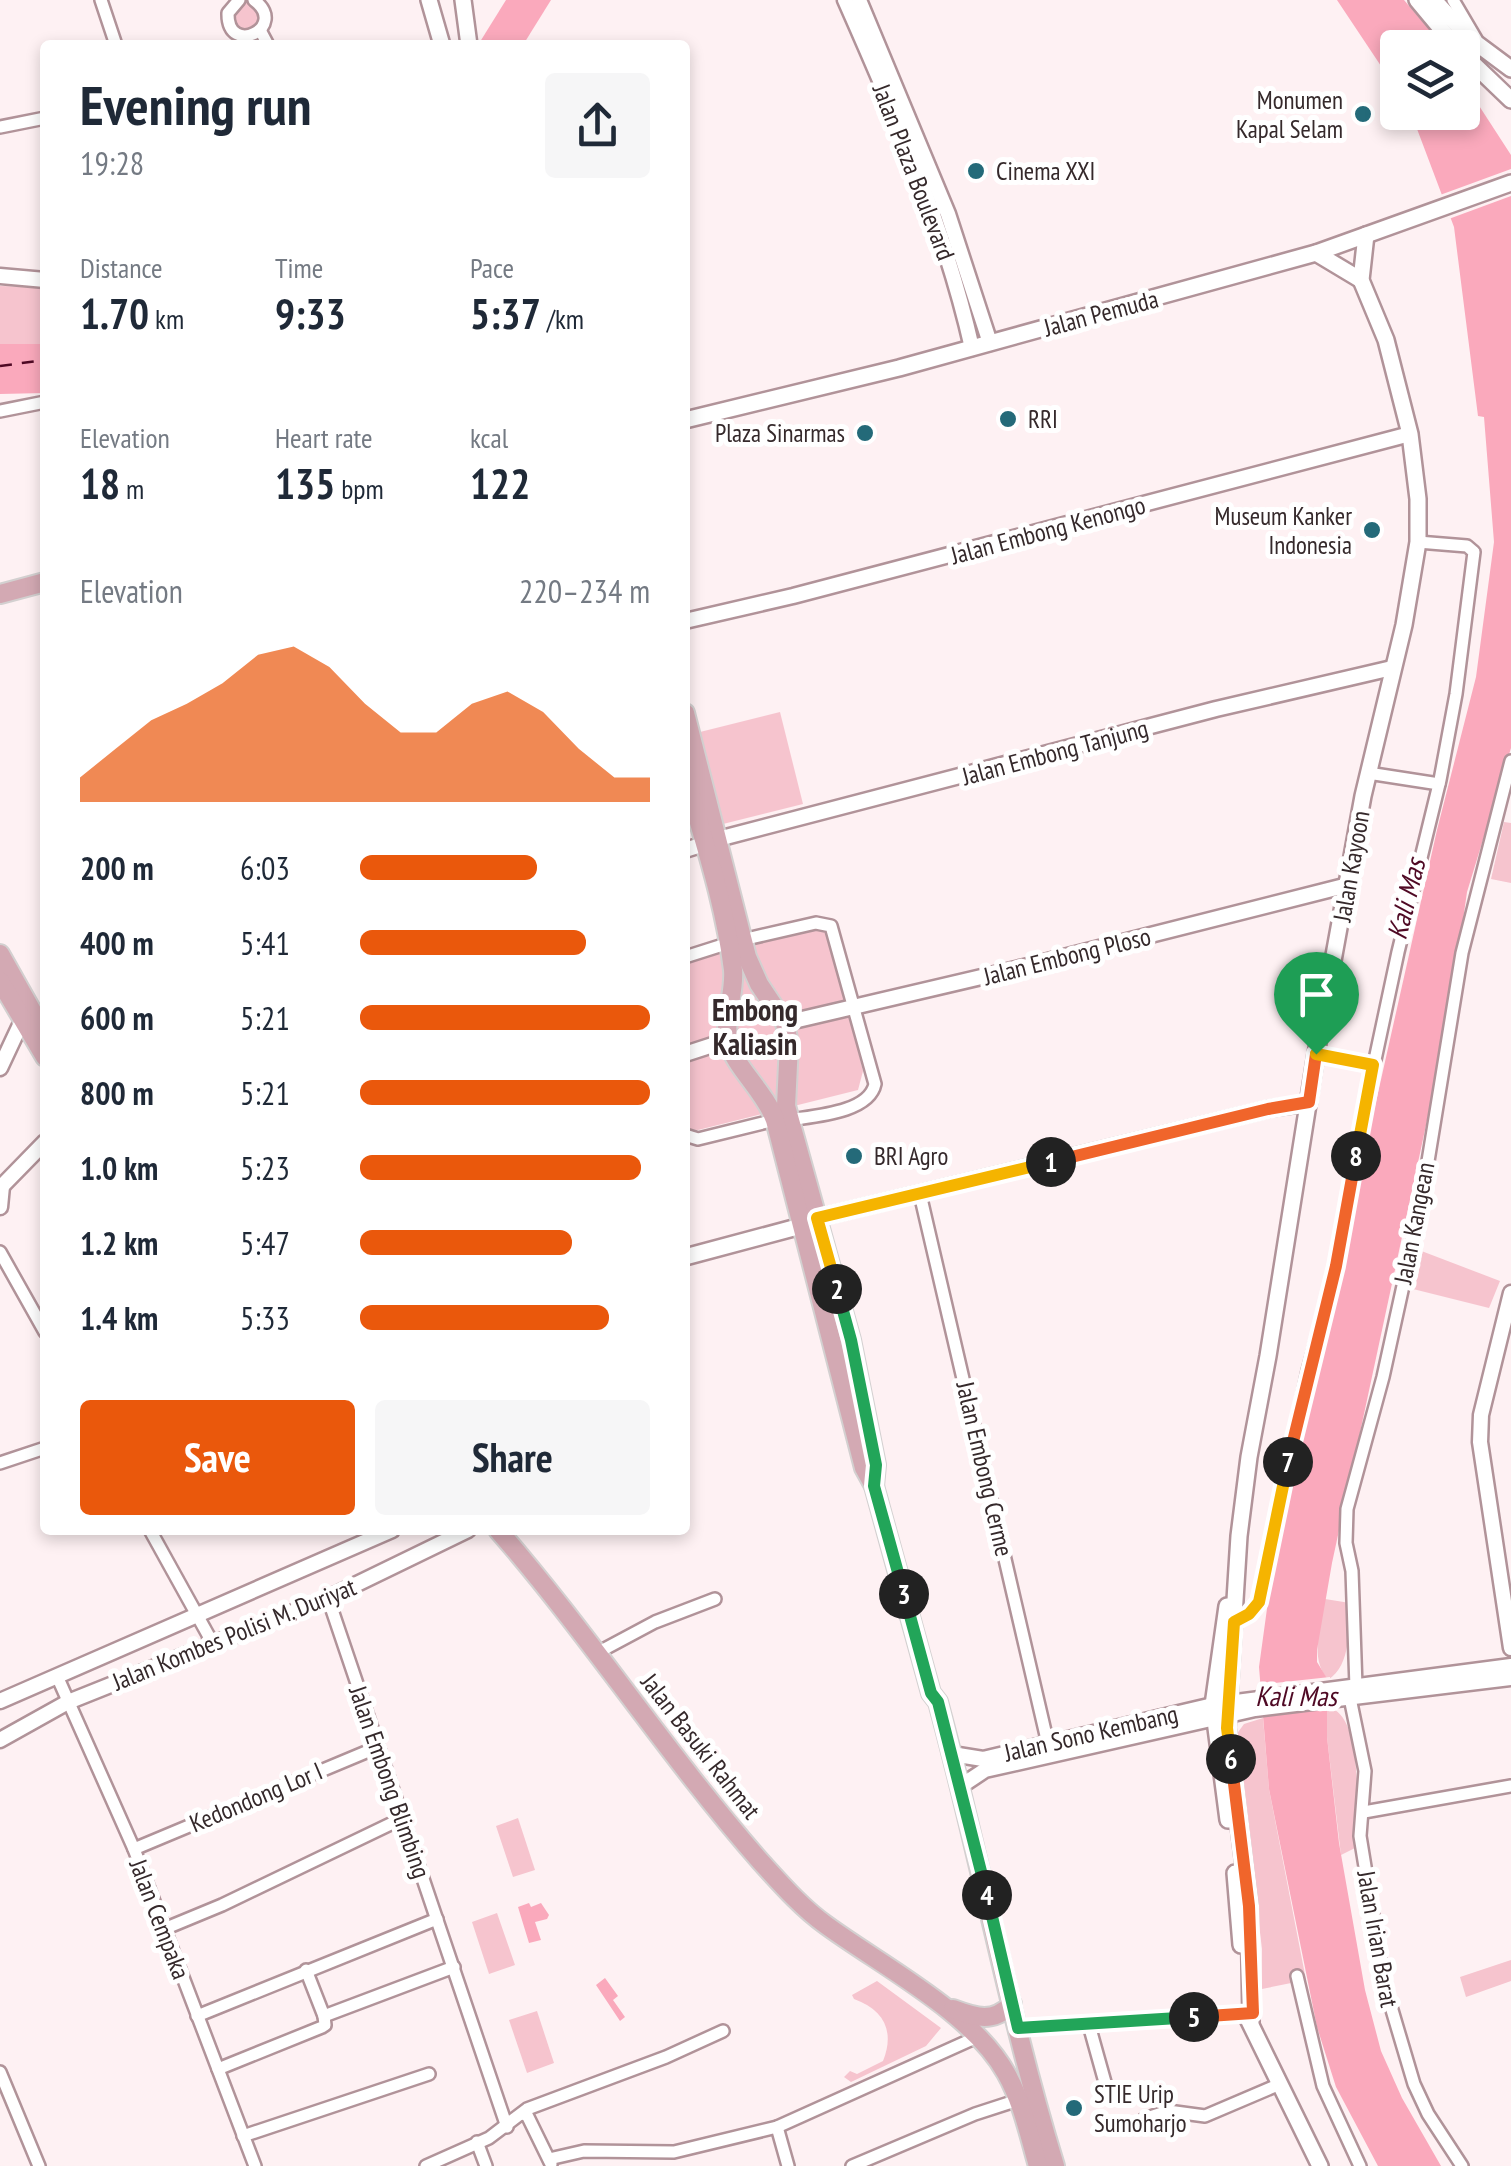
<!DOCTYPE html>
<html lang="en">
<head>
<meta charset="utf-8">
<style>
	:root { --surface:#fff; --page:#f6f6f7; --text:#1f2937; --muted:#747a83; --accent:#ea580c }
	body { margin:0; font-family:"PT Sans Narrow",sans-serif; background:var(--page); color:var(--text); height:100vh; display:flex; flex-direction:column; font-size:38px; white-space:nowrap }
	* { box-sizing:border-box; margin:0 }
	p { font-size:32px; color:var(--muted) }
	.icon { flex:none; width:55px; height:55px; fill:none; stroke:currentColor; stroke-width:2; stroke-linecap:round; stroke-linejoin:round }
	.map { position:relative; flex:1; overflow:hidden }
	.side { position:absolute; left:40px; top:40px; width:650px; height:1495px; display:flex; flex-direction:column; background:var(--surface); border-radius:10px; box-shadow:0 5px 15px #0003 }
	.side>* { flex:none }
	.buttons { position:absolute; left:1380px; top:30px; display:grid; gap:20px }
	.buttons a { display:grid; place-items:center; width:100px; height:100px; border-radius:10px; background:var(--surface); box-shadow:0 5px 15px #0003; font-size:50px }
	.pin { position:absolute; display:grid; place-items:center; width:85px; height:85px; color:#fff; margin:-102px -42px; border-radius:50% 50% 50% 0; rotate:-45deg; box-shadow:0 0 10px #0007 }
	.pin .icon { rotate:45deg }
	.km { position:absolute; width:50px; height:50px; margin:-25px; border-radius:50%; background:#222; color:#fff; font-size:28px; line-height:50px; text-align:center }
	.round { display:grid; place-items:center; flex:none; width:105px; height:105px; border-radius:10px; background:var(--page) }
	.headline { display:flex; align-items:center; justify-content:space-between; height:170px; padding:0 40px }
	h1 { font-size:55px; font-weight:600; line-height:75px }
	.metrics { display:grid; grid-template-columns:repeat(3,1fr); gap:15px; height:170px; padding:10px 40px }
	.metrics div { display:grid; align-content:center }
	.metrics b { font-size:42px; font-weight:600 }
	.metrics small { font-size:28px; font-weight:400 }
	.metrics p { font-size:28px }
	.chart { height:280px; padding:20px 40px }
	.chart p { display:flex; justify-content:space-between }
	.chart svg { width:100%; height:180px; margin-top:10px; fill:var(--accent); opacity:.7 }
	.primary-button { display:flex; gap:20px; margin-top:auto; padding:20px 40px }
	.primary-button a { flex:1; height:115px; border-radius:10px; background:var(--accent); color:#fff; font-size:40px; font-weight:600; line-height:115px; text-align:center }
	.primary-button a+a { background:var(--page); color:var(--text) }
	ul { padding:0 40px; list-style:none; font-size:32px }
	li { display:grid; grid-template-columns:160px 120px 1fr; align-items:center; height:75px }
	li i { height:25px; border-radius:12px; background:var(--accent) }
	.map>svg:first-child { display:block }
</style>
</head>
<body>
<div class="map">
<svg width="1511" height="2166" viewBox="0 0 1511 2166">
	<rect width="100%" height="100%" fill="#fef1f3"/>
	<g fill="#f6c4ce">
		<path d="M239,3h11l12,11 -8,17h-17l-5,-21z"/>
		<path d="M0,286l45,1v57h-45z"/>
		<path d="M780,712l23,92 -80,20 -23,-92z"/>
		<path d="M1504,822l7,1v60l-20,-4z"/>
		<path d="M816,924l13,8 34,139 -5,19 -160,40 -13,-1v-169z"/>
		<path d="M1411,1247l89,34 -11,27 -84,-21z"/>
		<path d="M1325,1599l25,4c-2,26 2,61 -22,77 -19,-23 -7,-54 -3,-81z"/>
		<path d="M1335,1710c28,17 22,106 22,137l-16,8 -14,-118v-26z"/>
		<path d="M1263,1718l6,71 37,191 -44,9v-40l-26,-214 8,-11z"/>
		<path d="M518,1818l17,52 -22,7 -17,-51z"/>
		<path d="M497,1913l18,52 -26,9 -17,-52z"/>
		<path d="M1511,1960v21l-45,16 -6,-20z"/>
		<path d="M877,1981l64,47 -15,18 -75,36 -7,-5 6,-6 7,3 26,-13c12,-30 1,-51 -29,-62l-2,-4z"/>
		<path d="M537,2011l17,52 -27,10 -18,-53z"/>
	</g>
	<g fill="#faa9bc">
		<path d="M506,0h45l-28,45h-45z"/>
		<path d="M1337,0h67l40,47 -46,1 -1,42z"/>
		<path d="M1463,81l48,74v593l-44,144 -18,126 -117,545 -15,87v12l11,18 3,19 -4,12v26l12,106 26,147 16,61 21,47 39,68h-63l-42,-79 -19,-60 -48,-238 -10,-122 14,-102 48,-218 116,-517 39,-153 18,-135 -10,-125 -6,-1 -24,-189 -43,-114 51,-1z"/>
		<path d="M0,344h45v49l-45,1z"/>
		<path d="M529,1903l2,4 10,-4 8,12 -2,4 -12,3 6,18 -12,3 -11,-36z"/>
		<path d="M605,1978l13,18 -5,4 12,17 -5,4 -24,-36z"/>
	</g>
	<g fill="#fef1f3">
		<path d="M1511,169v27l-65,24 -6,-25z"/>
		<path d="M1330,1677l3,29 -74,9 -4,-30z"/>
	</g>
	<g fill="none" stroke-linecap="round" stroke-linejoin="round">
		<path stroke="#4f0924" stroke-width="2.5" stroke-dasharray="12 10" stroke-linecap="butt" d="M0,366l45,-6"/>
		<defs>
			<g id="minor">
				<path d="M101,0l15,45"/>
				<path d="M239,0l-11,13c-1,45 62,14 26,-13"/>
				<path d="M1453,0l23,39"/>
				<path d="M260,30l8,15"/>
				<path d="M0,127l45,-9"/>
				<path d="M0,411l45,-9"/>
				<path d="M1368,773l71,11"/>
				<path d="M742,940l74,-17 15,3 44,158c-6,29 -62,32 -86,36"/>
				<path d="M685,957l44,-14"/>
				<path d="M1316,1054l57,11"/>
				<path d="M685,1135l13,4 77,-19"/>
				<path d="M920,1194l128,550"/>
				<path d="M0,1252l45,80"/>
				<path d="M0,1463l45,-15"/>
				<path d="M150,1530l62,112"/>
				<path d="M328,1598l179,529"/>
				<path d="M1234,1622l15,-9 10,-11 49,-231 29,-105 23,-136 38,-178 42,-172 16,-86 18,-142 -7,-6 -49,-4"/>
				<path d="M597,1653l58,-31 60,-23"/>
				<path d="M57,1676l77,173 121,317"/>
				<path d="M1356,1687l-4,-116 -6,-28 1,-34 36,-132 38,-173 41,-251 49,-192"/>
				<path d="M1350,1698l15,73 -5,65 24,147 30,101 14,30 34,52"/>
				<path d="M1364,1812l147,-26"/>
				<path d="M134,1849l244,-102"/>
				<path d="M164,1929l58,-24 181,-87"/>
				<path d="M306,1970l18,46"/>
				<path d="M1297,1976l26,110 37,80"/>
				<path d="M197,2016l240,-97"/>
				<path d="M1089,2025l19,68 7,5 18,-8"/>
				<path d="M1019,2028l234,-15"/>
				<path d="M218,2069l104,-42 3,-2 -1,-9 130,-49"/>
				<path d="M0,2072l39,94"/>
				<path d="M522,2114l5,1 24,49"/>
				<path d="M1144,2119l24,-8 37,5 75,-32"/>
				<path d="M777,2127l11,39"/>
				<path d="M243,2136l186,-62"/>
				<path d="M477,2142l9,24"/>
				<path d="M549,2159l35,-8 90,1 103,-25 200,-90"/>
				<path d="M426,2166l63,-28 38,-29 139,-52 57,-26"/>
				<path d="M852,2166l123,-52 43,-14"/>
			</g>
			<g id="tertiary">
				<path d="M845,0c50,113 100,228 127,348"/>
				<path d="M859,0l89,214 42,129"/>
				<path d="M0,276l45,4"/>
				<path d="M685,621l108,-25 617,-162"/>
				<path d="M718,839l498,-130 176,-41"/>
				<path d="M685,850l19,-6"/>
				<path d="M785,1023l239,-56 324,-82"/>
				<path d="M685,1054l43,-14"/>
				<path d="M0,1068l22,-47"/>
				<path d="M0,1188l45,-46"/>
				<path d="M0,1207l2,-21"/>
				<path d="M817,1218l451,-109 41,-6"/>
				<path d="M1511,1293l-30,122 -1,27 31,206"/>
				<path d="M0,1701l392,-171"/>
				<path d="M0,1740l68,-38 260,-104 140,-68"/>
				<path d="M952,1754l31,5 230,-54 298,-39"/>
				<path d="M961,1786l24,-16 270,-61 256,-31"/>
			</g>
			<g id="secondary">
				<path d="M429,0l13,45"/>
				<path d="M463,0l6,45"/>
				<path d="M1417,0l40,48"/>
				<path d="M1434,0l34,37 43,32"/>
				<path d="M1462,53l49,47"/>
				<path d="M1316,253l45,27"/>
				<path d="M685,420l214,-52 417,-115 195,-70"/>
				<path d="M685,1257l116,-31"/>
				<path d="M1227,1606l-14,99 15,115"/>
				<path d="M1235,1873l6,72"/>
				<path d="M1247,2017l73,149"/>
				<path d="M1251,2022l-2,-116 -22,-178 12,-192 10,-79 19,-101 48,-302 47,-258 41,-171 14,-83v-43l-8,-65 -24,-94 -25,-60 5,-45"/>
			</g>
			<g id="primary">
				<path d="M0,594l45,-12"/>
				<path d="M685,713l62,244 12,27 26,39 4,21 -3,62 65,234 25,125 -2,21"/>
				<path d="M685,774c18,64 40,130 48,196 2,23 -9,47 -5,70 5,26 37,51 47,80l89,348 10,18 57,207 7,9c42,154 70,311 117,464"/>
				<path d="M0,954l45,80"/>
				<path d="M0,981l45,76"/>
				<path d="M498,1530c93,107 170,226 263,332 20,22 41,46 65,63 56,41 146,87 180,148 16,28 23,62 32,93"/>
				<path d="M953,2009c24,9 40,14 59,-5"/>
			</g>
		</defs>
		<use href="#minor" stroke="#b19399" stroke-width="16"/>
		<use href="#tertiary" stroke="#b19399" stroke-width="19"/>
		<use href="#secondary" stroke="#b19399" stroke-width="20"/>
		<use href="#primary" stroke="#d3d0d0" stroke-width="22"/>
		<use href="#minor" stroke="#fff" stroke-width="11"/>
		<use href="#tertiary" stroke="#fff" stroke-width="14"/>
		<use href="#secondary" stroke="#fff" stroke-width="15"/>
		<use href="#primary" stroke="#d3a9b3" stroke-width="18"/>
	</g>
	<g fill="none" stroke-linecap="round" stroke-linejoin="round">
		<defs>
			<path id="split-1" d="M1051,1162l217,-53 41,-7 7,-48"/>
			<path id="split-2" d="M837,1289l-20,-71 234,-56"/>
			<path id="split-3" d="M837,1289l14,51 25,125 -2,21 30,108"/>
			<path id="split-4" d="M904,1594l27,99 7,9 49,193"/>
			<path id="split-5" d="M987,1895l31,133 176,-11"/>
			<path id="split-6" d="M1194,2017l59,-4 -4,-107 -18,-147"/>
			<path id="split-7" d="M1231,1759l-4,-31 7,-106 15,-8 10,-12 29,-140"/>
			<path id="split-8" d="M1288,1462l48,-196 20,-110"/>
			<path id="split-9" d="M1316,1054l57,11 -17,91"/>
		</defs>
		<use href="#split-1" stroke="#fff" stroke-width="20"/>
		<use href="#split-2" stroke="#fff" stroke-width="20"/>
		<use href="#split-3" stroke="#fff" stroke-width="20"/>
		<use href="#split-4" stroke="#fff" stroke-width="20"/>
		<use href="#split-5" stroke="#fff" stroke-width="20"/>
		<use href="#split-6" stroke="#fff" stroke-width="20"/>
		<use href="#split-7" stroke="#fff" stroke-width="20"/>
		<use href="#split-8" stroke="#fff" stroke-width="20"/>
		<use href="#split-9" stroke="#fff" stroke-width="20"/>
		<use href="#split-1" stroke="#f0652b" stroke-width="12"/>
		<use href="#split-2" stroke="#f5b400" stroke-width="12"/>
		<use href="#split-3" stroke="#22a559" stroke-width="12"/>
		<use href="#split-4" stroke="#22a559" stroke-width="12"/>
		<use href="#split-5" stroke="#22a559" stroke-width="12"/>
		<use href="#split-6" stroke="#f0652b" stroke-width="12"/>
		<use href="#split-7" stroke="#f5b400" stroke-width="12"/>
		<use href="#split-8" stroke="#f0652b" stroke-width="12"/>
		<use href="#split-9" stroke="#f5b400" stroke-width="12"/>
	</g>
	<g fill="#246a79" stroke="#fff" stroke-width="4">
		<circle cx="1363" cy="114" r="10"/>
		<circle cx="976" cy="171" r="10"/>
		<circle cx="1008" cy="419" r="10"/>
		<circle cx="865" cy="433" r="10"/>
		<circle cx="1372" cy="530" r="10"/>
		<circle cx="854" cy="1156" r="10"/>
		<circle cx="1074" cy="2108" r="10"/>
	</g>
	<g text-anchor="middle" stroke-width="10" stroke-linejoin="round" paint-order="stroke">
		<g font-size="25" fill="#35292b" stroke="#fff" text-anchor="start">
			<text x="1343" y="109" text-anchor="end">Monumen<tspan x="1343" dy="29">Kapal Selam</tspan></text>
			<text x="996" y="180">Cinema XXI</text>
			<text x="1028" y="428">RRI</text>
			<text x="845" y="442" text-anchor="end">Plaza Sinarmas</text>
			<text x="1352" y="525" text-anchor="end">Museum Kanker<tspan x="1352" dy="29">Indonesia</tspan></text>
			<text x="874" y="1165">BRI Agro</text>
			<text x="1094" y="2103">STIE Urip<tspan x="1094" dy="29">Sumoharjo</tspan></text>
		</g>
		<g font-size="25" fill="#35292b" stroke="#fff">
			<text transform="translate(914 172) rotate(69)" y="9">Jalan Plaza Boulevard</text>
			<text transform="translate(1101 313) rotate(-15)" y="9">Jalan Pemuda</text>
			<text transform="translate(1048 530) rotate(-15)" y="9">Jalan Embong Kenongo</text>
			<text transform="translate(1055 752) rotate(-15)" y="9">Jalan Embong Tanjung</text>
			<text transform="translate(1351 866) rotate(-80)" y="9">Jalan Kayoon</text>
			<text transform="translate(1067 956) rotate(-14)" y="9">Jalan Embong Ploso</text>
			<text transform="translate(1414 1223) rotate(-79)" y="9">Jalan Kangean</text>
			<text transform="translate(985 1469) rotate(77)" y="9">Jalan Embong Cerme</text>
			<text transform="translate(234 1634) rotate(-22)" y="9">Jalan Kombes Polisi M. Duriyat</text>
			<text transform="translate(1091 1733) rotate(-13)" y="9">Jalan Sono Kembang</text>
			<text transform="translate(701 1746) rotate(52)" y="9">Jalan Basuki Rahmat</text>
			<text transform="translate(390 1782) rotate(71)" y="9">Jalan Embong Blimbing</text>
			<text transform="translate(256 1797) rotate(-23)" y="9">Kedondong Lor I</text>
			<text transform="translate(160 1919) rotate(69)" y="9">Jalan Cempaka</text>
			<text transform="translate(1378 1939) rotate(80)" y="9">Jalan Irian Barat</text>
		</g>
		<g font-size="28" font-style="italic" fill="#4f0924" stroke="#fff">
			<text transform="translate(1406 899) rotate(-76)" y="10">Kali Mas</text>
			<text x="1296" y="1706">Kali Mas</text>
		</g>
		<g font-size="30" font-weight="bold" fill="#35292b" stroke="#fff">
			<text x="755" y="1021">Embong<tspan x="755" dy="34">Kaliasin</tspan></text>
		</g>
	</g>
</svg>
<div class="buttons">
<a><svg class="icon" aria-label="layers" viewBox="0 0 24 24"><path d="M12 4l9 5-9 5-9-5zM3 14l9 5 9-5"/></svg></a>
</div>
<div class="pin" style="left:1316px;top:1054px;background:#1e9e55"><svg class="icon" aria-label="arrive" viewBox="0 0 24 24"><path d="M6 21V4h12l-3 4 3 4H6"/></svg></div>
<b class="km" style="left:1051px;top:1162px">1</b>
<b class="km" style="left:837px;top:1289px">2</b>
<b class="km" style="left:904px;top:1594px">3</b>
<b class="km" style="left:987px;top:1895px">4</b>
<b class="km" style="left:1194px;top:2017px">5</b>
<b class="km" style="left:1231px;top:1759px">6</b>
<b class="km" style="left:1288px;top:1462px">7</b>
<b class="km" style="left:1356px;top:1156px">8</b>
<section class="side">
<div class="headline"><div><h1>Evening run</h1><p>19:28</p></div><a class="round"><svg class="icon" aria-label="share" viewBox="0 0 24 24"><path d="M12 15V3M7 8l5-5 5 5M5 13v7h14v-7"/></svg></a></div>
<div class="metrics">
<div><p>Distance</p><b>1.70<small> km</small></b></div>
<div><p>Time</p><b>9:33</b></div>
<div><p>Pace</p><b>5:37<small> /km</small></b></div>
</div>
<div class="metrics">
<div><p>Elevation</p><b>18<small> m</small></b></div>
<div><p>Heart rate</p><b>135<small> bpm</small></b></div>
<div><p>kcal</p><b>122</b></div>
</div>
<div class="chart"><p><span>Elevation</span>220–234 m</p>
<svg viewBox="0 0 160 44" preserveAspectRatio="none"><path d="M0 44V38L10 31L20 24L30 20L40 15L50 8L60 6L70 11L80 20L90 27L100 27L110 20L120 17L130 22L140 31L150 38L160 38V44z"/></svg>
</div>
<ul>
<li><b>200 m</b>6:03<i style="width:61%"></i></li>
<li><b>400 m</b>5:41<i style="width:78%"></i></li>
<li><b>600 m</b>5:21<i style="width:100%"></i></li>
<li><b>800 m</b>5:21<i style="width:100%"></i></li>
<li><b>1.0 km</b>5:23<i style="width:97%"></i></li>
<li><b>1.2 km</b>5:47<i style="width:73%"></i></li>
<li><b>1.4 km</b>5:33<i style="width:86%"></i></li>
</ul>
<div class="primary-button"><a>Save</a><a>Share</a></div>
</section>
</div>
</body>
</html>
